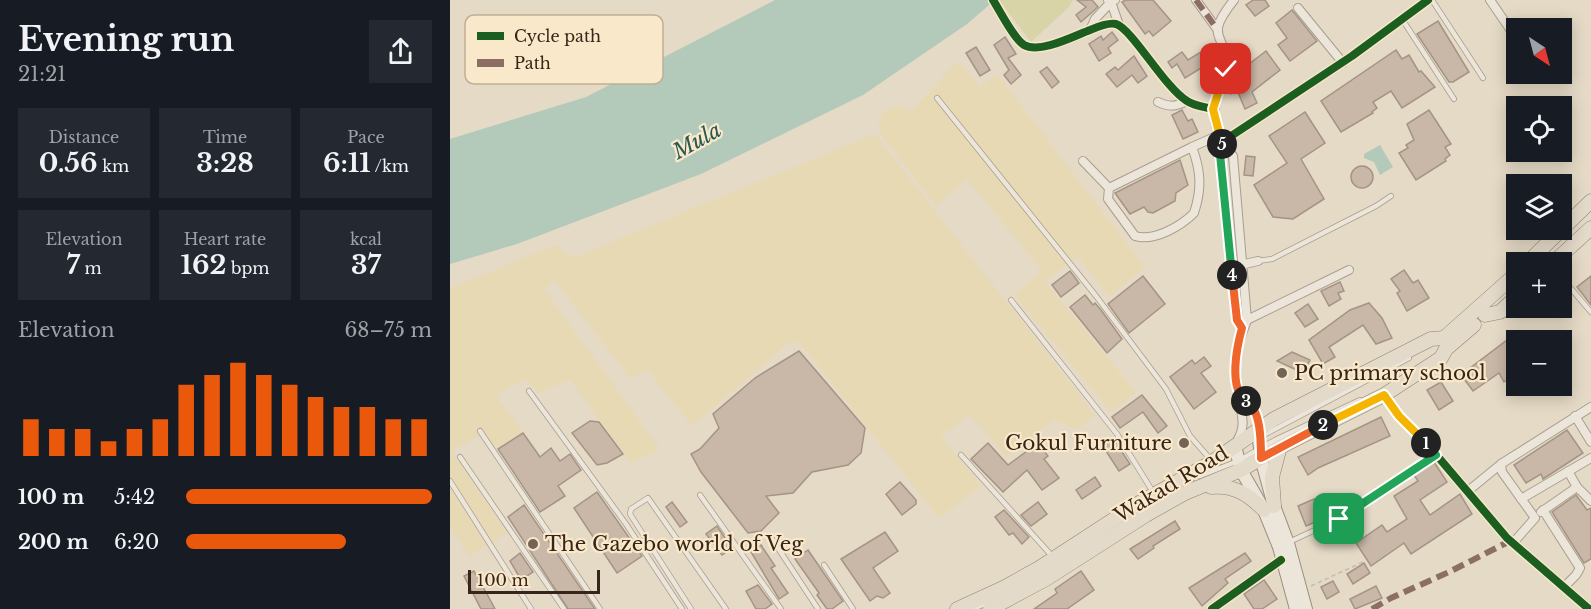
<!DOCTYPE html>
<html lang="en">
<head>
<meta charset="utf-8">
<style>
	:root { --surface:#171b24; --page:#242831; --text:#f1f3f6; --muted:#9ea1a6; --accent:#ea580c }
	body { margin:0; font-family:"Libre Baskerville",serif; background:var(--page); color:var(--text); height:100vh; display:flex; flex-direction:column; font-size:22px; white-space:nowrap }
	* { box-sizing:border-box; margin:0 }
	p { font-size:20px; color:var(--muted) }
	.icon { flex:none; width:33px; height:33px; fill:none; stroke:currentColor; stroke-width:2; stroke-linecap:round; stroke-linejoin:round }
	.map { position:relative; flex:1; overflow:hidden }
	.details { display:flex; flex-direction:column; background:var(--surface); width:450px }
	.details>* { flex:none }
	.needle { width:39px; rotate:144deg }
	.tools { position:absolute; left:1056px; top:18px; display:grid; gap:12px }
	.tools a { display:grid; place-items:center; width:66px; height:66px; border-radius:0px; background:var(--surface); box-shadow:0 3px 15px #0003; font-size:30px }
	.scale { position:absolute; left:18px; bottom:15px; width:132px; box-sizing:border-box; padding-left:6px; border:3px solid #372519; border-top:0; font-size:16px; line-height:21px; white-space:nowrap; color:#372519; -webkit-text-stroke:4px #f9e8c9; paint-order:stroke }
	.pin { position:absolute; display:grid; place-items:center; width:51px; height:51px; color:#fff; margin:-26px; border-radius:12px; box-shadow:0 3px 9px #0006 }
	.km { position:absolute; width:30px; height:30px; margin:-15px; border-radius:50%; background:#222; color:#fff; font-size:16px; line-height:30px; text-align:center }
	.round { display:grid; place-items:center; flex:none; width:63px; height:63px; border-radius:0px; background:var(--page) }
	.head { display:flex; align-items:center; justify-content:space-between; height:102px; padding:0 18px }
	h1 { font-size:33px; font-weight:700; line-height:45px }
	.stats { display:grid; grid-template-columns:repeat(3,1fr); gap:9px; height:102px; padding:6px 18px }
	.stats div { display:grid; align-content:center; border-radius:0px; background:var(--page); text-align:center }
	.stats b { font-size:26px; font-weight:700 }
	.stats small { font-size:16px; font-weight:400 }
	.stats p { font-size:16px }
	.chart { height:168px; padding:12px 18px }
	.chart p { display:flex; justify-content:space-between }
	.chart svg { width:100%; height:108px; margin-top:6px; stroke:var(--accent); stroke-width:6 }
	ul { padding:0 18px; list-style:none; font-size:20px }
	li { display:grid; grid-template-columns:96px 72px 1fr; align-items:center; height:45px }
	li i { height:15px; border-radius:8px; background:var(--accent) }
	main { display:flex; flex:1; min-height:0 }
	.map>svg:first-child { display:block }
</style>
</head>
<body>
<main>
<section class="details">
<div class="head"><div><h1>Evening run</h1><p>21:21</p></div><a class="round"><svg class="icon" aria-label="share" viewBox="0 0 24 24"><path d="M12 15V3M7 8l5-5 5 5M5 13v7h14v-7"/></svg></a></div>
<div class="stats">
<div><p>Distance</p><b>0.56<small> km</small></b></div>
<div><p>Time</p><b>3:28</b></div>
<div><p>Pace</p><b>6:11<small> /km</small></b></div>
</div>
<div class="stats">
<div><p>Elevation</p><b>7<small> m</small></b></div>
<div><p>Heart rate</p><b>162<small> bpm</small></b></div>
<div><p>kcal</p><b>37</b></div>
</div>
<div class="chart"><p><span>Elevation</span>68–75 m</p>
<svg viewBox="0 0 160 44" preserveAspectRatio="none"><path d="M5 44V29M15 44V33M25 44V33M35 44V38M45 44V33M55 44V29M65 44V15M75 44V11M85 44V6M95 44V11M105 44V15M115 44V20M125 44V24M135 44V24M145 44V29M155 44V29"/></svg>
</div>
<ul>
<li><b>100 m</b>5:42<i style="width:100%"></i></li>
<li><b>200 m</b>6:20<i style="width:65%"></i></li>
</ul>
</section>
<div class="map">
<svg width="1141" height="609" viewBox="0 0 1141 609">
	<rect width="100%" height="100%" fill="#e5dac6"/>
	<g fill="#e7d9b4">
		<path d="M508,61l22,26 17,-13 148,193 -36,30 -31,-40 -33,25 91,110 -25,20 -97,-117 28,-24 -75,-92 -31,27 -57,-74v-10l4,-10 13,-6 16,4z"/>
		<path d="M425,134l220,281 -18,14 -23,-9 -47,36 -37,-41 -29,21 40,49 -42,33 -138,-174 -10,-3 -99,85 -44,-56 -18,8 -75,-97 -11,8 116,160 -29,14 -61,-83 -32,13 -12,-14 -30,16 27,38 -27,16 -12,-16 -32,18 55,82 -38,24 -19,-31v-238l106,-43 17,13z"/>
	</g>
	<path fill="#d8d4a7" d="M549,0h74l-4,7 -38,35z"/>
	<g fill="#b3c9ba">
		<path d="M325,0h220l-28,24 -104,71 -162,79 -184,70 -67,20v-125l136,-42z"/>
		<path d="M930,145l13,22 -13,8 -6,-13 -10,-4v-4z"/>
	</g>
	<g fill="#c9b7a7" stroke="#a49486" stroke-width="1.5">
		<path d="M627,0h15l6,7 -17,15 -5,-7 10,-8z"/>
		<path d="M676,0h27l18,21 -18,15 -4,-5 -4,3 -23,-32z"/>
		<path d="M803,0h12l4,6 -14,10 -9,-11z"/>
		<path d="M842,10l25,31 -27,20 -12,-16 9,-7 -11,-15z"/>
		<path d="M988,21l31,51 -16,10h-4l-32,-48z"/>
		<path d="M662,32l6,8 -10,8 3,5 -12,8 -10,-17 12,-8 2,4z"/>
		<path d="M555,37l11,17 -8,4 13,17 -10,9 -7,-9 5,-5 -15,-25z"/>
		<path d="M526,47l14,23 -10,6 -14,-23z"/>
		<path d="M759,47l7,12 -31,19 -8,-14 -5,4 -4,-6 14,-10 6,8z"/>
		<path d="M946,50l6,9 7,-4 10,17 2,-1 14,16 -33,21 -11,-17 -18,11 4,6 -5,4 1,1 -32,19 -20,-31z"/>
		<path d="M816,51l14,19 -28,22 5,11 -12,6 -8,-19 -6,4 -3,-6 3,-10z"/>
		<path d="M684,56l13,20 -9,7 -6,-8 -15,12 -11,-13 9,-7 3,3z"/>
		<path d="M597,67l12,15 -7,6 -12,-16z"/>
		<path d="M732,110l6,11 4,-2 6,13 -15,7 -11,-24z"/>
		<path d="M979,110l22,34 -6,3 5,8 -5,4 1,2 -30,19 -17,-27 9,-5 -2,-3 8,-5 -7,-16z"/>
		<path d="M855,112l20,31 -24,16 23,40 -31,20 -20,-2 -19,-32 33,-22 -18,-27z"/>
		<path d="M796,156l9,1 -2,19 -9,-1z"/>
		<path d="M730,160l8,25 -12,8 -1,8 -22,12 -5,-1 -4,-5 -14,7 -15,-21z"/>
		<circle cx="912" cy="177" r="11"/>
		<path d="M954,270l9,13 5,-3 11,18 -22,13 -10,-18 3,-2 -9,-12z"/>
		<path d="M620,271l9,12 -18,14 -9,-12z"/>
		<path d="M693,276l22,28 -36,29 -21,-29z"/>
		<path d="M1141,276v29l-14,-18z"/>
		<path d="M890,282l4,9 -6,2 3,6 -12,7 -8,-15z"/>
		<path d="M635,295l8,10 2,-2 6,7 21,29 -15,14 -37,-46z"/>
		<path d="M919,303l13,15 10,20 -16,6 -13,-19 -34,22 6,10 -12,7 -14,-24 41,-30z"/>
		<path d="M858,304l10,15 -13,8 -10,-14z"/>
		<path d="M1057,340l9,10v23l-12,9 -5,-9 -26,18 -12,-16z"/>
		<path d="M349,351l66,77 -4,25 -13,12 -36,7 -19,21 -27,3 13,17 -18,18 -13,2 -47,-61 -10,-18 9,-5 19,-21 -6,-14 42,-36z"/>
		<path d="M842,352l18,8 -7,13 -26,-12z"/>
		<path d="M754,357l7,9 -10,7 15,19 -22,17 -24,-32 22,-17 3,4z"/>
		<path d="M991,382l12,19 -14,9 -12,-20z"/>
		<path d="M692,395l25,31 -9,7 -15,-21 -23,16 -8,-11z"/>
		<path d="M931,417l9,19 -72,32 -10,7 -10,-18z"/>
		<path d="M140,421l9,1 24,32 -16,9 -10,2 -25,-32z"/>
		<path d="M1117,430l16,23 -40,26 -2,-5 -15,9 -12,-18z"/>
		<path d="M73,433l17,24 11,-9 9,13 10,-7 11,16 -23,16 7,10 -25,16 -42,-63z"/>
		<path d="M663,438l17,26 -11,7 -17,-26z"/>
		<path d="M538,443l20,22 30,-22 10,13 -4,3 15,19 -17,12 -15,-20 -24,22 -32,-33z"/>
		<path d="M984,462l13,20 -27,18 10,15 30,-21 12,20 -61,40 -7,-11 -33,23 -15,-23 26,-18 5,7 20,-13 -13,-23 24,-15 -4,-6z"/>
		<path d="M645,477l6,9 -19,13 -6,-9z"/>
		<path d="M450,482l16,18v4l-14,11 -16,-21z"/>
		<path d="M147,492l45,64 -25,17 -43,-65z"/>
		<path d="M1126,495l11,15 4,-2v51l-7,4 -32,-51z"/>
		<path d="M864,499l8,20 -16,7 -8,-20z"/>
		<path d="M222,502l15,20 -7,5 -14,-20z"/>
		<path d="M588,502l9,12 -16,12 -10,-11z"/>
		<path d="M74,505l71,104h-27l-60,-92z"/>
		<path d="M554,510l25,27 -7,7 -9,-11 -4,2 -14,-18z"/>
		<path d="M725,521l5,8 -27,17 1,2 -16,11 -8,-10z"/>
		<path d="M267,526l15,22 -10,7 -16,-21z"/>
		<path d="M435,532l13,19 -25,17 17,25 -7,5 -6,-2 -7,5 -29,-42z"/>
		<path d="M311,545l14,21 -4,2 17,25 -9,6 -28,-47z"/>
		<path d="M358,550l35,51 -11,8h-5l-10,-14 2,-2 -24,-34z"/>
		<path d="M70,553l13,19 -12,8 -11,-19z"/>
		<path d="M795,553l6,8 -26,18 3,4 -26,23 -13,-18z"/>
		<path d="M914,563l6,10 -17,11 -6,-10z"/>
		<path d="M24,571l13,23 8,15h-14l-17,-33z"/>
		<path d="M631,571l13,19 -27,19h-33l23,-16 -2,-4z"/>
		<path d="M814,580l13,19 -15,10h-8l-10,-15z"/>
		<path d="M883,581l6,11 -12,7 -6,-12z"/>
		<path d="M308,585l14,19 -7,5h-9l-10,-18z"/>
		<path d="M926,586l6,12 -27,11 -5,-10z"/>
	</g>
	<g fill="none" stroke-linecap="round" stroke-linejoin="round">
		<defs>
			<g id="lane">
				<path d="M982,0l51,78"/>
				<path d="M952,19l52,80"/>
				<path d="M487,98l159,198 70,93 24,47 21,24"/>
				<path d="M808,261l14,-2 104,-53 15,-10"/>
				<path d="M1112,278l29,34"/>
				<path d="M561,300l106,134 36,58"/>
				<path d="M79,391l97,133 56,85"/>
				<path d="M30,431l120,178"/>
				<path d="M810,437l149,-79"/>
				<path d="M511,455l91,101"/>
				<path d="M10,457l104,152"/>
				<path d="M750,476l38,-15 37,-21 85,-40"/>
				<path d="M0,481l81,128"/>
				<path d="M250,495l81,114"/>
				<path d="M320,536l48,73"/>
				<path d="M839,542l50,-23 97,-64"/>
				<path d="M374,565l29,44"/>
				<path d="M241,609l-61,-95 1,-5 17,-11 78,111"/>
				<path d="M523,609l16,-7"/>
			</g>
			<g id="street">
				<path d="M543,0c7,11 21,39 31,45 16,9 50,-9 66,-15 7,-3 18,-8 26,-6 16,5 49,64 71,77 7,5 18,6 26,8"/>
				<path d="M665,0l-4,2 8,23"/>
				<path d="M746,0l21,29"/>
				<path d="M784,0c-33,41 -5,33 -8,69 0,9 -5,19 -8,27 -9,23 0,42 15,60l14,164 -10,27 -2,14 2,23 6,15"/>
				<path d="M1040,0l26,38"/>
				<path d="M848,8l45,55"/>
				<path d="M640,30l5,-11 16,-17 -3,-2"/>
				<path d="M1109,74h1"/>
				<path d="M708,102c11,5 17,5 29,-1"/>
				<path d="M742,147c9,24 10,42 2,66 -13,13 -40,29 -59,23l-27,-37 1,-11 83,-41 27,-12"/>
				<path d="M633,161l26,27"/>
				<path d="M782,267l26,-6"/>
				<path d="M797,320l102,-50"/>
				<path d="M792,328l-5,-8 -17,-166 2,-12 130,-86 76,-56"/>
				<path d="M934,395l15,21 29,29 79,93 82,71"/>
				<path d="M793,399c14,7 14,16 15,31"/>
				<path d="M1125,416l16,26"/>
				<path d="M787,441c8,-13 6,-22 3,-36l3,-6"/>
				<path d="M1127,487l14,14"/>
				<path d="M1018,491l33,-27"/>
				<path d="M1071,499l70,-41"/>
				<path d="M1093,510l37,58 -4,7 -12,12"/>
				<path d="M1091,512l36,-25 -9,-16"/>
				<path d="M1063,543l22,-25 -33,-46 -1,-8 90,-57"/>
				<path d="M762,609l69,-49"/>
			</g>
			<g id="secondary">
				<path d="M808,430l3,28 13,48 14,37 18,66"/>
				<path d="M785,446l6,24 23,40 15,37 17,62"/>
			</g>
			<g id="primary">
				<path d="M1078,262l63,-61"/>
				<path d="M1104,262l37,-34"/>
				<path d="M1035,315l15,-3 16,-15"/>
				<path d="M761,487c23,-2 37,7 53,23"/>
				<path d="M824,506l-2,-29 8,-30"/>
				<path d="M507,609l48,-22 34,-19 100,-65 73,-41 62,-43 157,-80 13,-1 72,-64"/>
				<path d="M540,609l56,-30 100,-64 39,-22 56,-23 39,-23 104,-52 57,-37 5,-9 28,-24"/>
			</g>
		</defs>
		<use href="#lane" stroke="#a99e90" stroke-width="6"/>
		<use href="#street" stroke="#a99e90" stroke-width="10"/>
		<use href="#secondary" stroke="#998e80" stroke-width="14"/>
		<use href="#primary" stroke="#8e8477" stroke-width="15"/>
		<path stroke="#c4bbb0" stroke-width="1.5" stroke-dasharray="4.5 3" stroke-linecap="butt" d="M861,586l54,-25"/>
		<use href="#lane" stroke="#ece5d9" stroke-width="4.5"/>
		<use href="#street" stroke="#ece5d9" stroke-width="8"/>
		<use href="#secondary" stroke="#ece5d9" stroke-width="12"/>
		<use href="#primary" stroke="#e4daca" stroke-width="14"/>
		<g stroke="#8d6e63" stroke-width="6" stroke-dasharray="12 6" stroke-linecap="butt">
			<path d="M746,0l21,29"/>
			<path d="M922,609l19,-11 58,-26 61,-31"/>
		</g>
		<defs>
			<g id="cycleway">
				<path d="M543,0c7,11 21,39 31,45 16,9 50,-9 66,-15 7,-3 18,-8 26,-6 16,5 49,64 71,77 7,5 18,6 26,8"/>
				<path d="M792,328l-5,-8 -17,-166 2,-12 130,-86 76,-56"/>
				<path d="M934,395l15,21 29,29 79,93 82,71"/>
				<path d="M762,609l69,-49"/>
			</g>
		</defs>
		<use href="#cycleway" stroke="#f9e8c9" stroke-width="11"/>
		<use href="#cycleway" stroke="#1b5e20" stroke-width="8"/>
	</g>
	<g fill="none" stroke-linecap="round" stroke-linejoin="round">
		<defs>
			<path id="split-1" d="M889,519l97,-64 -10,-12"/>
			<path id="split-2" d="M873,425l61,-30 15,21 27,27"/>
			<path id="split-3" d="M796,401c15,8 15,41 15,57l62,-33"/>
			<path id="split-4" d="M782,275l5,45 5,8c-5,18 -14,60 4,73"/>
			<path id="split-5" d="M772,144l-2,10 12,121"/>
			<path id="split-6" d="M772,144l-9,-35 13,-40"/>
		</defs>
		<use href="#split-1" stroke="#fff" stroke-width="12"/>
		<use href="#split-2" stroke="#fff" stroke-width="12"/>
		<use href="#split-3" stroke="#fff" stroke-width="12"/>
		<use href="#split-4" stroke="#fff" stroke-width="12"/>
		<use href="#split-5" stroke="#fff" stroke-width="12"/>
		<use href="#split-6" stroke="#fff" stroke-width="12"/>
		<use href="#split-1" stroke="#22a559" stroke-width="8"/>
		<use href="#split-2" stroke="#f5b400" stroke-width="8"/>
		<use href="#split-3" stroke="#f0652b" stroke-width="8"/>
		<use href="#split-4" stroke="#f0652b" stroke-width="8"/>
		<use href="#split-5" stroke="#22a559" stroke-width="8"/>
		<use href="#split-6" stroke="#f5b400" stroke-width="8"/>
	</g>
	<g fill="#746456" stroke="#f9e8c9" stroke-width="2">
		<circle cx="832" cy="373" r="6"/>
		<circle cx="734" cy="443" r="6"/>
		<circle cx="83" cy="544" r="6"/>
	</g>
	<g text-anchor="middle" stroke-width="4.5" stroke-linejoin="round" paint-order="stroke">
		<g font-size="20" fill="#372519" stroke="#f9e8c9" text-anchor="start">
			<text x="844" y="380">PC primary school</text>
			<text x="722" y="450" text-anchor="end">Gokul Furniture</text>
			<text x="95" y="551">The Gazebo world of Veg</text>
		</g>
		<g font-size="20" fill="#372519" stroke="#f9e8c9">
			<text transform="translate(721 484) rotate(-31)" y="7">Wakad Road</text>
		</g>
		<g font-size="21" font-style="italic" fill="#275952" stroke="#f9e8c9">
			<text transform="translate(247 141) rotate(-29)" y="7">Mula</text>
		</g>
	</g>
	<rect x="15" y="15" width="198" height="69" rx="9" fill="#f9e8c9" stroke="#bfae94" stroke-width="1.5"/>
	<rect x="27" y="32" width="27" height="8" fill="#1b5e20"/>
	<rect x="27" y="59" width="27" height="8" fill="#8d6e63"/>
	<g font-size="16" fill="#372519">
		<text x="64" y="42">Cycle path</text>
		<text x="64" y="69">Path</text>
	</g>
</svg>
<div class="tools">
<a><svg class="needle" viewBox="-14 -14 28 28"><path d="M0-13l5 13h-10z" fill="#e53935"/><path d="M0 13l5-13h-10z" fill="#9ea1a6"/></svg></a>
<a><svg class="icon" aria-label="locate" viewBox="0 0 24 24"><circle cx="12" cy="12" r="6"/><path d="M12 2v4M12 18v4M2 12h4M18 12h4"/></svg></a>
<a><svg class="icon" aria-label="layers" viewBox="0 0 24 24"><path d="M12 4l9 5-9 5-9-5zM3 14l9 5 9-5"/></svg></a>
<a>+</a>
<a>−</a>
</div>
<div class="scale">100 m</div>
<div class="pin" style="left:889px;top:519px;background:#1e9e55"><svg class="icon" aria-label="arrive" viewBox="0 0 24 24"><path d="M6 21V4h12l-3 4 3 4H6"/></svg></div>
<div class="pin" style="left:776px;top:69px;background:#d93025"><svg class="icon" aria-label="check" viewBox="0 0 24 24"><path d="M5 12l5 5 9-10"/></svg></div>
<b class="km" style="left:976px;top:443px">1</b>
<b class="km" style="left:873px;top:425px">2</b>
<b class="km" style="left:796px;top:401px">3</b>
<b class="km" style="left:782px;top:275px">4</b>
<b class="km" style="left:772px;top:144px">5</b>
</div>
</main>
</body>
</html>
